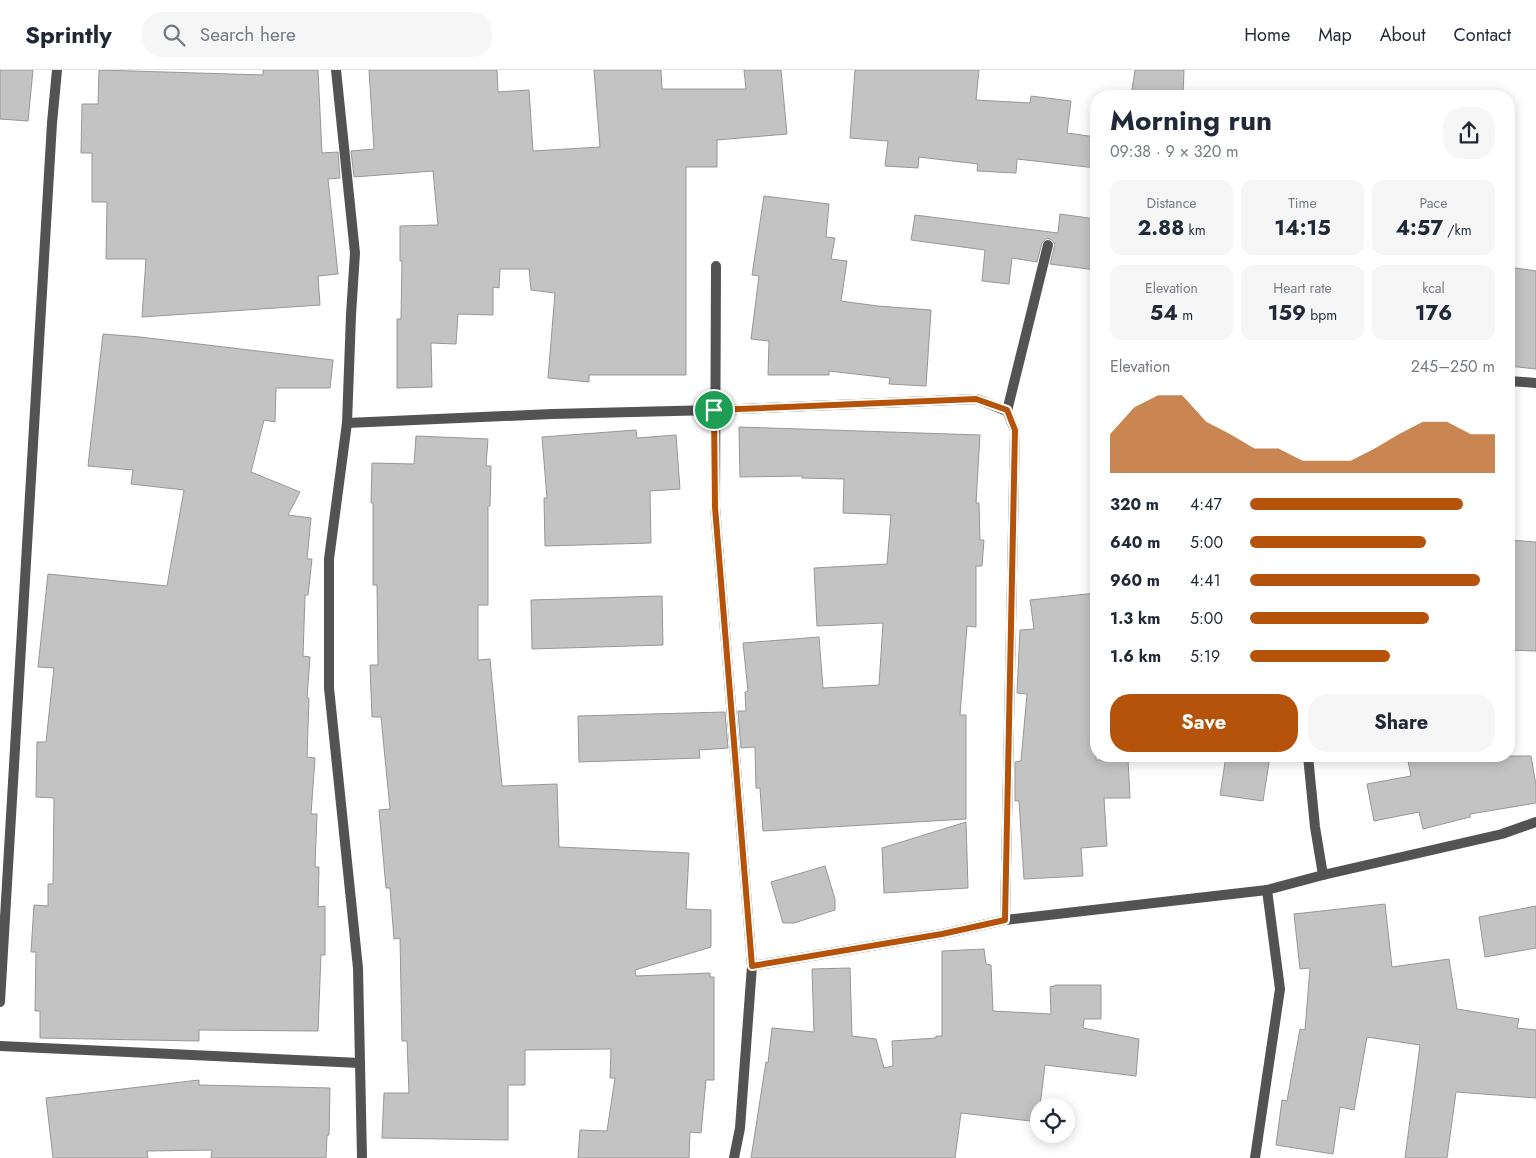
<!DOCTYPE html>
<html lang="en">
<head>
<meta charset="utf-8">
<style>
	:root { --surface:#fff; --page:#f6f6f7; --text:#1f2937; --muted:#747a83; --line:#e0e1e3; --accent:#b45309 }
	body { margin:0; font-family:Jost,sans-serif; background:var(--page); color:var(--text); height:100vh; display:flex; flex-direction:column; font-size:19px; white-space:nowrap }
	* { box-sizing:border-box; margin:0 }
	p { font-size:16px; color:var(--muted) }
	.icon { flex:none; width:28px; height:28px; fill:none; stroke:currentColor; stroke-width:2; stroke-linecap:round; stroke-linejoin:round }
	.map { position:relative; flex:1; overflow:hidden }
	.panel { position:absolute; left:1090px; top:20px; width:425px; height:672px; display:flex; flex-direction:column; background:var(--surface); border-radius:20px; box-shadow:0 2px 12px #0003 }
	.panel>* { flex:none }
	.tools { position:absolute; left:1030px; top:1028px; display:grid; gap:10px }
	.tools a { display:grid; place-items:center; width:45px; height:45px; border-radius:50%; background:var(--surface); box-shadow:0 2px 12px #0003; font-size:25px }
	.pin { position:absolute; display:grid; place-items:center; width:42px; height:42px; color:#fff; margin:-21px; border:2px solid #fff; border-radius:50%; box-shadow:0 1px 5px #0007 }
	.round { display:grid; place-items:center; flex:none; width:52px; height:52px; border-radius:20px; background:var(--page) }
	.overview { display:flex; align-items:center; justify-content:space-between; height:85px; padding:0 20px }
	h1 { font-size:28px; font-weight:700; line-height:38px }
	.figures { display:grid; grid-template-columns:repeat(3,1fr); gap:8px; height:85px; padding:5px 20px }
	.figures div { display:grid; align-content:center; border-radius:12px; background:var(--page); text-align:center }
	.figures b { font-size:21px; font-weight:700 }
	.figures small { font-size:14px; font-weight:400 }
	.figures p { font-size:14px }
	.chart { height:140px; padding:10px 20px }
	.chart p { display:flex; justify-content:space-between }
	.chart svg { width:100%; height:90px; margin-top:5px; fill:var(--accent); opacity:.7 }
	.cta { display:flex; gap:10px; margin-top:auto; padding:10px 20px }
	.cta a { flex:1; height:58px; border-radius:20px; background:var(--accent); color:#fff; font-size:20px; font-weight:700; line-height:58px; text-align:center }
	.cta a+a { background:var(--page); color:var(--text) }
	ul { padding:0 20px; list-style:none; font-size:16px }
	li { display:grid; grid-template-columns:80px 60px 1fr; align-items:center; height:38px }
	li i { height:12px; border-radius:6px; background:var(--accent) }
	header { display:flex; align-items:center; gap:30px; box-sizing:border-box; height:70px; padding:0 25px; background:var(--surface); border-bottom:1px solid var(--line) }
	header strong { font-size:24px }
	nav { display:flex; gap:28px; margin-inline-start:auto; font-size:18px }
	.search { width:350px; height:45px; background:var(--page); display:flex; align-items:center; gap:12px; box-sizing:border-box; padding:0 18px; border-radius:20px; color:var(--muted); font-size:19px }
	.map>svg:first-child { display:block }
</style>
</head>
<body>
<header>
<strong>Sprintly</strong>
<div class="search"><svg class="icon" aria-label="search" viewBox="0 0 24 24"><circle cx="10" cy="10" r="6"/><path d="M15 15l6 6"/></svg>Search here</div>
<nav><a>Home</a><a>Map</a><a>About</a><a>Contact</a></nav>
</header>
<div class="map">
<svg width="1536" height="1088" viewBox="0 0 1536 1088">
	<rect width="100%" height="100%" fill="#fff"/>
	<g fill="#c3c3c3" stroke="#979797">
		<path d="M0,0h33l-5,51 -28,-2z"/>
		<path d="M99,0l164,5v-5h55l4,83 16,-1 2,26 -12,1 10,95 -20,2 2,29 -178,12 4,-58h-40l1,-57h-15v-49h-11l1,-49h16z"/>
		<path d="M369,0h128l1,22 31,-2 4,61 67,-4 -6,-77h67l1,19h84l-2,-19h37l6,64 -70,6v27h-31v208h-97v7l-41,-4 7,-85 -24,-3 -2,-21h-29l-1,19 -6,-1v28l-35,-1 -2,30 -25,-1 1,44 -35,1v-69h4l1,-58h-2v-35l38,-1 -5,-54 -79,6 -3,-26 23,-2z"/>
		<path d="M855,0h124l-3,30 54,3 1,-7 40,5 -4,32 29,4v31l-79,-9 -1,14 -39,-2 1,-7 -59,-7 -1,11 -33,-2 3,-25 -38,-3z"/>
		<path d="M1135,0h49l-1,26h-52z"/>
		<path d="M764,126l65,8 -3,33 9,1 -4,21 16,2 -6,40 37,5 53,4 -5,76 -37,-2 1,-6 -61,-7v4h-61l1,-34 -18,-2 8,-63 -7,-1z"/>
		<path d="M1060,144l36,5v51l-46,-6 5,-20 -3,-4 -5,-2 -5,5 -5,19 -25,-4 -3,26 -27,-3 3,-31 -74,-10 4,-25 143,18z"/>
		<path d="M1509,197l27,4v98l-27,-3z"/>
		<path d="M103,264l37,3 193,23 -3,28h-54l-1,34 -11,-2 -13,52 49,20 -12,23 23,3 -4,41h5l-4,36h-3l-2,61 7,1 -3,41h2l-2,59 8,1 -4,56h6l-2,53h4l-1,40 7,-1v49h-4l-3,76 -119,-1v11l-159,-3v-27h-5l1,-59h-5l3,-47 14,1v-22h5l1,-86 -18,-1 1,-55h9l8,-74 -16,-1 10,-93 119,12 17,-96 -53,-6 2,-14 -45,-4z"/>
		<path d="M739,357l241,8 -4,68h3l1,37h4l-2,26h-6v61l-9,-1 -7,89h6v104l-203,12 -3,-43h-4l-1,-41 -14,1 -3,-37h8l-1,-19 3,-1 -5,-48 76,-6 4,51 56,-3 4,-62 -66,3 -3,-58 73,-4 4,-49 -48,-2 1,-34 -42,-1v-2l-62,1z"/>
		<path d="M636,360l1,8 39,-3 4,54 -30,2 1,52 -106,3 -1,-48h3l-5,-61z"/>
		<path d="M416,366l72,3 -2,27h5l-1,40h-2v99h-10v55l12,-1 12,127 55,-2 2,63 130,6 -3,56 25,1v37l-76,23 1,6 74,-3v4h4v103h-8l-5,53 -11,-1 -1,26h-111l2,-28 27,1 8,-53h-5l1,-29 -86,1v35h-17v55l-126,-2 2,-45h25l-2,-52h-5l-2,-103 -6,1 -4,-51h-4l-7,-78 11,-1 -9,-92h-9l-2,-52h8l-1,-80h-4v-82h-2l1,-40 42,1z"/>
		<path d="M1509,470l27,2v109l-27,-1z"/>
		<path d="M1096,523v167l32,-1 2,39h-26l3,48 -26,2 2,28 -59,3 -5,-78h-4v-39l6,-1 6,-67 -10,-1 3,-63 14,-1 -4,-29z"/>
		<path d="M662,526l1,49 -131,4 -1,-49z"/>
		<path d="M725,642l3,36 -29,2 1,8 -121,4 -1,-46z"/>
		<path d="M1226,686h44l-7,45 -43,-6z"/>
		<path d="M1407,686h124l5,29v18l-66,11v3l-47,12 -4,-17 -45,9 -7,-37 44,-8z"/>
		<path d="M966,752l2,66 -84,5 -2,-45z"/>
		<path d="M825,796l10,33v11l-41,13h-11l-12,-41z"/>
		<path d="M1385,834l7,63 57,-8 8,50 62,10 -2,9 19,2v68l-80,-6 -9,66h-42l15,-113 -53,-8 -13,73 -14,-3 -7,47 -57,-9 6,-45 5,1 13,-72 5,1 5,-62 -10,1 -6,-55z"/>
		<path d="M1536,836v42l-51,9 -6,-40z"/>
		<path d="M984,879l2,15 5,1 2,46 58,3 -1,-27 5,-1v-1h46v34h-17l-1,9 56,11 -3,37 -91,-11 -5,41h-1v16l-78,-9 -6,45h-204l15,-96 2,1 4,-35 42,4 -2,-63 38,-1 2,68 24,3 8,29 9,-2 -1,-25 44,-3v-2h6v-85z"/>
		<path d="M199,1010v5l131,3 -1,47h-2l-1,23h-115l1,-8 -65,1 1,7h-95l-7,-60z"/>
	</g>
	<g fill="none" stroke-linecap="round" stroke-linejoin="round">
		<g stroke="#535353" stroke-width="10">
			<path d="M336,0l19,183 -4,62 -4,108 -18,136v129l29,280 4,190"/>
			<path d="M716,196l-1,241 37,459 -12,162 -6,30"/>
			<path d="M1509,311l27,2"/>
			<path d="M1007,341l41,-166"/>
			<path d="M347,353l205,-9 162,-4 263,-11 30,12 8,19 -10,490"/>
			<path d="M1308,686l7,71 8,48"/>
			<path d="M752,896l190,-32 63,-14 262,-30 56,-15 179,-41 34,-12"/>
			<path d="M0,932l52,-879 5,-53"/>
			<path d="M0,976l360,17"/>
			<path d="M1255,1088l25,-169 -13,-99"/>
		</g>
	</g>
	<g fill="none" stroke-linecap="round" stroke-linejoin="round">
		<defs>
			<path id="route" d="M976,329l31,11 8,20 -10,490 -63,14 -190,32 -37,-459 -1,-97z"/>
		</defs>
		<use href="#route" stroke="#fff" stroke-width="10"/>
		<use href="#route" stroke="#b45309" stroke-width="6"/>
	</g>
</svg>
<div class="tools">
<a><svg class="icon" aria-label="locate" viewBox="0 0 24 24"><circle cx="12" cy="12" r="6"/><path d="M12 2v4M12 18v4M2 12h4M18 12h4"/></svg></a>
</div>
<div class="pin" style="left:714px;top:340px;background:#1e9e55"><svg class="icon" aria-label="arrive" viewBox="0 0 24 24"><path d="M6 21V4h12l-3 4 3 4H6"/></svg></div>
<section class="panel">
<div class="overview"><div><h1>Morning run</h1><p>09:38 · 9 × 320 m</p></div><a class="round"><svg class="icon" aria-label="share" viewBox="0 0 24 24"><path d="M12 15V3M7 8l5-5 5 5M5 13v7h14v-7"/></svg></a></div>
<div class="figures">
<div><p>Distance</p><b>2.88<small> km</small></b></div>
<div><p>Time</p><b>14:15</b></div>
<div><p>Pace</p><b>4:57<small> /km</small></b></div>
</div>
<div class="figures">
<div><p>Elevation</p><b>54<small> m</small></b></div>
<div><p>Heart rate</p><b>159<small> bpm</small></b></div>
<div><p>kcal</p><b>176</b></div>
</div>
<div class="chart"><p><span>Elevation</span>245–250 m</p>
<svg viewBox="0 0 160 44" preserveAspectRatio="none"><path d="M0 44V25L10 12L20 6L30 6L40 19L50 25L60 32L70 32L80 38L90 38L100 38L110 32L120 25L130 19L140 19L150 25L160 25V44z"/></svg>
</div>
<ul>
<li><b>320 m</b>4:47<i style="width:87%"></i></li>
<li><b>640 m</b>5:00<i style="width:72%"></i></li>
<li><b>960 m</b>4:41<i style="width:94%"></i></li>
<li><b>1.3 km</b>5:00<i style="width:73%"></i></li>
<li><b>1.6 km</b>5:19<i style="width:57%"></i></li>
</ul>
<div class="cta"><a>Save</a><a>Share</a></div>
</section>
</div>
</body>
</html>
